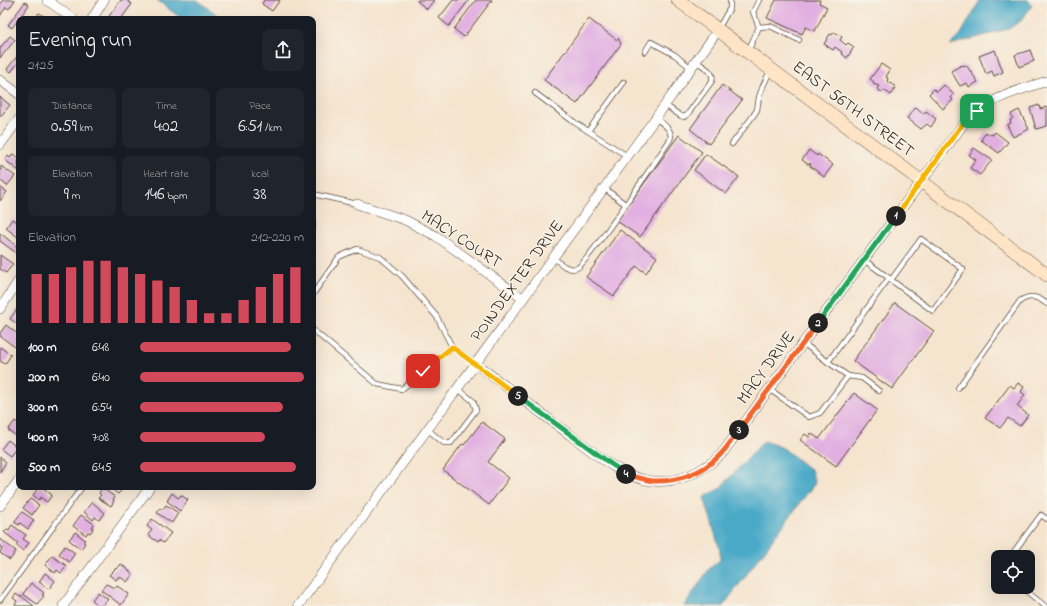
<!DOCTYPE html>
<html lang="en">
<head>
<meta charset="utf-8">
<style>
	:root { --surface:#171b24; --page:#20242c; --text:#f1f3f6; --muted:#9ea1a6; --accent:#d1495b }
	body { margin:0; font-family:"Indie Flower",sans-serif; background:var(--page); color:var(--text); height:100vh; display:flex; flex-direction:column; font-size:15px; white-space:nowrap }
	* { box-sizing:border-box; margin:0 }
	p { font-size:13px; color:var(--muted) }
	.icon { flex:none; width:22px; height:22px; fill:none; stroke:currentColor; stroke-width:2; stroke-linecap:round; stroke-linejoin:round }
	.map { position:relative; flex:1; overflow:hidden }
	.drawer { position:absolute; left:16px; top:16px; width:300px; height:474px; display:flex; flex-direction:column; background:var(--surface); border-radius:8px; box-shadow:0 4px 16px #0002 }
	.drawer>* { flex:none }
	.controls { position:absolute; left:991px; top:550px; display:grid; gap:8px }
	.controls a { display:grid; place-items:center; width:44px; height:44px; border-radius:8px; background:var(--surface); box-shadow:0 4px 16px #0002; font-size:20px }
	.pin { position:absolute; display:grid; place-items:center; width:34px; height:34px; color:#fff; margin:-17px; border-radius:8px; box-shadow:0 2px 6px #0006 }
	.km { position:absolute; width:20px; height:20px; margin:-10px; border-radius:50%; background:#222; color:#fff; font-size:11px; line-height:20px; text-align:center }
	.round { display:grid; place-items:center; flex:none; width:42px; height:42px; border-radius:8px; background:var(--page) }
	.summary { display:flex; align-items:center; justify-content:space-between; height:68px; padding:0 12px }
	h1 { font-size:22px; font-weight:600; line-height:30px }
	.metrics { display:grid; grid-template-columns:repeat(3,1fr); gap:6px; height:68px; padding:4px 12px }
	.metrics div { display:grid; align-content:center; border-radius:8px; background:var(--page); text-align:center }
	.metrics b { font-size:17px; font-weight:600 }
	.metrics small { font-size:11px; font-weight:400 }
	.metrics p { font-size:11px }
	.chart { height:112px; padding:8px 12px }
	.chart p { display:flex; justify-content:space-between }
	.chart svg { width:100%; height:72px; margin-top:4px; stroke:var(--accent); stroke-width:6 }
	ul { padding:0 12px; list-style:none; font-size:13px }
	li { display:grid; grid-template-columns:64px 48px 1fr; align-items:center; height:30px }
	li i { height:10px; border-radius:5px; background:var(--accent) }
	.map>svg:first-child { display:block }
</style>
</head>
<body>
<div class="map">
<svg width="1047" height="606" viewBox="0 0 1047 606">
	<rect width="100%" height="100%" fill="#f7f3e8"/>
	<filter id="ink" filterUnits="userSpaceOnUse"><feTurbulence type="fractalNoise" baseFrequency=".025" numOctaves="2"/><feDisplacementMap in="SourceGraphic" scale="8" xChannelSelector="R" yChannelSelector="G"/><feConvolveMatrix kernelMatrix="1 2 1 2 8 2 1 2 1" color-interpolation-filters="sRGB"/></filter>
	<filter id="wash" filterUnits="userSpaceOnUse"><feTurbulence type="fractalNoise" baseFrequency=".012" numOctaves="4" result="noise"/><feDisplacementMap in="SourceGraphic" scale="16" xChannelSelector="R" yChannelSelector="G"/><feGaussianBlur stdDeviation="0.9" result="paint"/><feColorMatrix in="noise" values="0 0 0 0 0 0 0 0 0 0 0 0 0 0 0 0 0 1.4 0 .05"/><feComposite in="paint" operator="in"/></filter>
	<g filter="url(#wash)">
		<rect width="100%" height="100%" fill="#f5e4ce"/>
		<g fill="#48a9c7" stroke="#426a72">
			<path d="M157,0h40l26,19h-41z"/>
			<path d="M980,0h48l4,5 -10,15 -14,9 -58,16 11,-11z"/>
			<path d="M764,441l19,7 28,22 4,13 -92,123h-39l25,-37 11,-9v-10l-16,-53 15,-8z"/>
		</g>
		<g id="blocks">
			<g fill="#e1afe1">
				<path d="M3,0h12l-6,9 -3,-2 -6,9v-11z"/>
				<path d="M121,0h5l6,4 -11,15h-14z"/>
				<path d="M264,0h16l-8,11 -10,-7z"/>
				<path d="M418,0h16l-7,9 -10,-8z"/>
				<path d="M453,0h16l-20,26 -10,-8z"/>
				<path d="M476,0h16l-28,37 -10,-8z"/>
				<path d="M776,0h44l-1,3 8,4 -12,24 -9,-4 -4,7 -35,-16z"/>
				<path d="M25,2l4,3 -17,23 -4,-3z"/>
				<path d="M39,13l9,6h-14z"/>
				<path d="M589,19l28,21 1,-2 3,6 -44,60 -33,-24z"/>
				<path d="M834,32l8,5 -2,3 6,5 2,-2 6,4 -7,11 -6,-5 1,-1 -7,-5 -2,3 -9,-6 6,-10 2,1z"/>
				<path d="M10,36l5,4 -15,18v-10z"/>
				<path d="M995,50l8,22 -9,4 -2,-5 -6,3 -7,-18z"/>
				<path d="M1030,50l4,11 -15,6 -4,-12z"/>
				<path d="M19,54v8l-8,10 -4,-3z"/>
				<path d="M881,64l9,6 -4,7 2,1 -1,3 9,6 -5,8 -7,-5 -2,2 -5,-3 2,-3 -6,-2 1,-2 -4,-3z"/>
				<path d="M962,65l1,1 3,-1 12,17 -9,5 -2,-4 -7,3 -9,-15z"/>
				<path d="M722,85l20,15 -33,44 -19,-15z"/>
				<path d="M944,85l10,10 -3,3 2,2 -10,9 -14,-15 5,-5 3,3z"/>
				<path d="M0,97l10,8 -10,12z"/>
				<path d="M1039,105l1,4 7,-2v19l-11,3 -6,-21z"/>
				<path d="M916,107l8,7 2,-3 10,8 -5,8 -4,-3 -6,5 -14,-11z"/>
				<path d="M1019,110l10,19 -16,8 -6,-12 4,-2 -1,-3 3,-2 -2,-4z"/>
				<path d="M986,132l4,3 1,-1 2,1 2,-3 13,10 -9,11 -18,-13z"/>
				<path d="M679,135l23,17 -62,85 -23,-16z"/>
				<path d="M974,148l18,12 -12,15 -10,-7 6,-8 -7,-5z"/>
				<path d="M809,150l8,6 1,-2 15,11 -9,12 -14,-11 1,-2 -1,-1 -1,2 -7,-5z"/>
				<path d="M13,154l6,4 -1,5 1,8 -14,-11 3,-4 2,2z"/>
				<path d="M706,154l33,23 -13,17 -32,-24z"/>
				<path d="M1,166l14,10 -8,10 -7,-6z"/>
				<path d="M0,187l7,5 -7,9z"/>
				<path d="M12,219l7,4v15l-13,-10z"/>
				<path d="M620,230l37,27 -11,16 -10,-7 -22,30 -28,-19z"/>
				<path d="M0,233l19,15v7l-19,-14z"/>
				<path d="M0,255l13,9 -7,9 -6,-4z"/>
				<path d="M895,303l39,28 -42,58 -39,-28z"/>
				<path d="M17,309l2,2v14l-9,-6z"/>
				<path d="M6,325l13,10v15l-19,-14v-3z"/>
				<path d="M0,347l11,8 -6,9 -5,-3z"/>
				<path d="M1018,383l6,4 -3,5 4,3 -8,11 11,9 -8,11 -12,-8 -8,10 -15,-10 25,-33 4,3z"/>
				<path d="M854,393l23,17 -41,56 -36,-26 5,-6 4,3 2,-4 8,6z"/>
				<path d="M15,421l4,3v14l-11,-8z"/>
				<path d="M482,422l23,17 -17,23 21,16 -20,27 -46,-35 19,-26 2,1z"/>
				<path d="M8,440l9,7 -7,9 -9,-7z"/>
				<path d="M0,457l6,5 -6,10z"/>
				<path d="M39,487h3l10,8 -5,7 -7,-5 -1,3 -6,-5z"/>
				<path d="M109,487h14l1,1 -6,6z"/>
				<path d="M102,488l13,9 -2,3 1,1 -3,5 -13,-8 3,-3 -2,-2z"/>
				<path d="M172,493l6,5 3,-3 7,5 -8,11 -13,-10z"/>
				<path d="M30,499l9,6 -7,10 -9,-7z"/>
				<path d="M92,502l13,11 -6,7 -4,-3 -2,3 -9,-8z"/>
				<path d="M166,505l12,8 -6,10 -15,-10 3,-5 2,2z"/>
				<path d="M22,512l12,8 -6,9 -8,-6 -1,2 -5,-3z"/>
				<path d="M81,515l13,9 -2,4 1,1 -3,4 -2,-1 -2,3 -13,-9z"/>
				<path d="M152,519l19,14 -8,10 -4,-3 -1,2 -10,-7 4,-5 -5,-4z"/>
				<path d="M12,525l14,10 -3,4 6,4 -6,8 -7,-6 2,-2 -14,-11 3,-3 2,1z"/>
				<path d="M75,532l10,8 -2,2 2,1 -4,6 -12,-9z"/>
				<path d="M0,539l16,12 -6,9 -10,-7 2,-5 -2,-1z"/>
				<path d="M65,546l10,7 -6,9 -10,-8z"/>
				<path d="M52,556l15,10 -6,7 -4,-3 -2,3 -10,-8z"/>
				<path d="M121,564l12,10 -6,8 -8,-6 -3,4 -7,-5 7,-7 1,1z"/>
				<path d="M45,573l10,8 -6,8 -10,-7z"/>
				<path d="M31,583l13,10 -2,2 2,1 -7,8 -14,-10z"/>
				<path d="M106,584l9,4 2,-2 12,8 -8,11 -20,-15z"/>
				<path d="M98,592l10,7 -6,7h-3l-7,-6z"/>
				<path d="M16,594l4,3 1,-1 13,10h-17l-2,-1 2,-4 -4,-3z"/>
			</g>
		</g>
	</g>
	<g filter="url(#ink)">
		<use href="#blocks" fill-opacity="0" stroke="#574638" stroke-width="1"/>
		<g fill="none" stroke-linecap="round" stroke-linejoin="round">
			<defs>
				<g id="lane">
					<path d="M759,27l11,-1 29,14"/>
					<path d="M718,29l12,-21v-8"/>
					<path d="M748,51l11,-24 -6,-15 6,-12"/>
					<path d="M645,52l6,-10 24,13 16,13"/>
					<path d="M535,93l39,29 53,34"/>
					<path d="M665,105l16,11 3,1 3,-2 25,-34c3,-10 -9,-14 -16,-20"/>
					<path d="M588,131l36,-49"/>
					<path d="M732,144l21,-28 4,-6 2,-13 4,-11 7,-15"/>
					<path d="M604,188l21,16"/>
					<path d="M313,194l44,10"/>
					<path d="M313,220v8"/>
					<path d="M553,257c7,6 14,14 24,11 10,-4 81,-111 93,-128 4,-10 -8,-17 -15,-22"/>
					<path d="M889,278l2,2 42,31 30,-42 -42,-30 -30,41"/>
					<path d="M313,294l26,-37 18,-8 23,8 22,19 35,41 15,30 23,16"/>
					<path d="M313,330l64,54 25,5 50,-42"/>
					<path d="M803,343l25,19 61,-84 -25,-18"/>
					<path d="M828,362l20,14 14,2 17,13"/>
					<path d="M958,388l62,-87c11,-7 18,-4 27,3"/>
					<path d="M769,389l40,28 11,-4 28,-37"/>
					<path d="M427,429l17,14h7l25,-33 -3,-9 -16,-13"/>
					<path d="M1010,557l31,-42 6,4"/>
					<path d="M1021,587l24,19"/>
					<path d="M0,600l82,-113"/>
				</g>
				<g id="street">
					<path d="M47,0l26,19"/>
					<path d="M92,19l12,-19"/>
					<path d="M0,80l19,14"/>
					<path d="M0,145l19,-26"/>
					<path d="M357,204l48,16 31,16 86,62"/>
					<path d="M0,309l19,-29"/>
					<path d="M475,363c32,24 63,48 95,72 25,18 50,42 82,46 26,3 49,-9 69,-26l244,-333c23,-24 52,-31 82,-41"/>
					<path d="M0,506l19,-26"/>
					<path d="M63,606l87,-119"/>
					<path d="M298,606l367,-501 53,-75"/>
				</g>
				<path id="secondary" d="M678,0l369,275"/>
			</defs>
			<use href="#lane" stroke="#574638" stroke-width="6"/>
			<use href="#street" stroke="#574638" stroke-width="10"/>
			<use href="#secondary" stroke="#574638" stroke-width="14"/>
			<use href="#lane" stroke="#fff" stroke-width="4.5"/>
			<use href="#street" stroke="#fff" stroke-width="9"/>
			<use href="#secondary" stroke="#ffe4c6" stroke-width="13"/>
		</g>
	</g>
	<g fill="none" stroke-linecap="round" stroke-linejoin="round" filter="url(#ink)">
		<defs>
			<path id="split-1" d="M896,216l65,-90 16,-15"/>
			<path id="split-2" d="M818,323l78,-107"/>
			<path id="split-3" d="M739,430l79,-107"/>
			<path id="split-4" d="M626,474c9,3 18,6 27,7 25,1 50,-8 67,-26 7,-7 13,-17 19,-25"/>
			<path id="split-5" d="M518,396l93,68 15,10"/>
			<path id="split-6" d="M423,371l29,-24 66,49"/>
		</defs>
		<use href="#split-1" stroke="#fff" stroke-width="8"/>
		<use href="#split-2" stroke="#fff" stroke-width="8"/>
		<use href="#split-3" stroke="#fff" stroke-width="8"/>
		<use href="#split-4" stroke="#fff" stroke-width="8"/>
		<use href="#split-5" stroke="#fff" stroke-width="8"/>
		<use href="#split-6" stroke="#fff" stroke-width="8"/>
		<use href="#split-1" stroke="#f5b400" stroke-width="5"/>
		<use href="#split-2" stroke="#22a559" stroke-width="5"/>
		<use href="#split-3" stroke="#f0652b" stroke-width="5"/>
		<use href="#split-4" stroke="#f0652b" stroke-width="5"/>
		<use href="#split-5" stroke="#22a559" stroke-width="5"/>
		<use href="#split-6" stroke="#f5b400" stroke-width="5"/>
	</g>
	<g text-anchor="middle" stroke-width="3" stroke-linejoin="round" paint-order="stroke">
		<g font-size="17" fill="#3b2a1e" stroke="#f7f3e8">
			<text transform="translate(854 108) rotate(37)" y="6">EAST 56TH STREET</text>
			<text transform="translate(462 238) rotate(33)" y="6">MACY COURT</text>
			<text transform="translate(516 280) rotate(-54)" y="6">POINDEXTER DRIVE</text>
			<text transform="translate(765 367) rotate(-54)" y="6">MACY DRIVE</text>
		</g>
	</g>
</svg>
<div class="controls">
<a><svg class="icon" aria-label="locate" viewBox="0 0 24 24"><circle cx="12" cy="12" r="6"/><path d="M12 2v4M12 18v4M2 12h4M18 12h4"/></svg></a>
</div>
<div class="pin" style="left:977px;top:111px;background:#1e9e55"><svg class="icon" aria-label="arrive" viewBox="0 0 24 24"><path d="M6 21V4h12l-3 4 3 4H6"/></svg></div>
<div class="pin" style="left:423px;top:371px;background:#d93025"><svg class="icon" aria-label="check" viewBox="0 0 24 24"><path d="M5 12l5 5 9-10"/></svg></div>
<b class="km" style="left:896px;top:216px">1</b>
<b class="km" style="left:818px;top:323px">2</b>
<b class="km" style="left:739px;top:430px">3</b>
<b class="km" style="left:626px;top:474px">4</b>
<b class="km" style="left:518px;top:396px">5</b>
<section class="drawer">
<div class="summary"><div><h1>Evening run</h1><p>21:25</p></div><a class="round"><svg class="icon" aria-label="share" viewBox="0 0 24 24"><path d="M12 15V3M7 8l5-5 5 5M5 13v7h14v-7"/></svg></a></div>
<div class="metrics">
<div><p>Distance</p><b>0.59<small> km</small></b></div>
<div><p>Time</p><b>4:02</b></div>
<div><p>Pace</p><b>6:51<small> /km</small></b></div>
</div>
<div class="metrics">
<div><p>Elevation</p><b>9<small> m</small></b></div>
<div><p>Heart rate</p><b>146<small> bpm</small></b></div>
<div><p>kcal</p><b>38</b></div>
</div>
<div class="chart"><p><span>Elevation</span>212–220 m</p>
<svg viewBox="0 0 160 44" preserveAspectRatio="none"><path d="M5 44V14M15 44V14M25 44V10M35 44V6M45 44V6M55 44V10M65 44V14M75 44V18M85 44V22M95 44V30M105 44V38M115 44V38M125 44V30M135 44V22M145 44V14M155 44V10"/></svg>
</div>
<ul>
<li><b>100 m</b>6:48<i style="width:92%"></i></li>
<li><b>200 m</b>6:40<i style="width:100%"></i></li>
<li><b>300 m</b>6:54<i style="width:87%"></i></li>
<li><b>400 m</b>7:08<i style="width:76%"></i></li>
<li><b>500 m</b>6:45<i style="width:95%"></i></li>
</ul>
</section>
</div>
</body>
</html>
